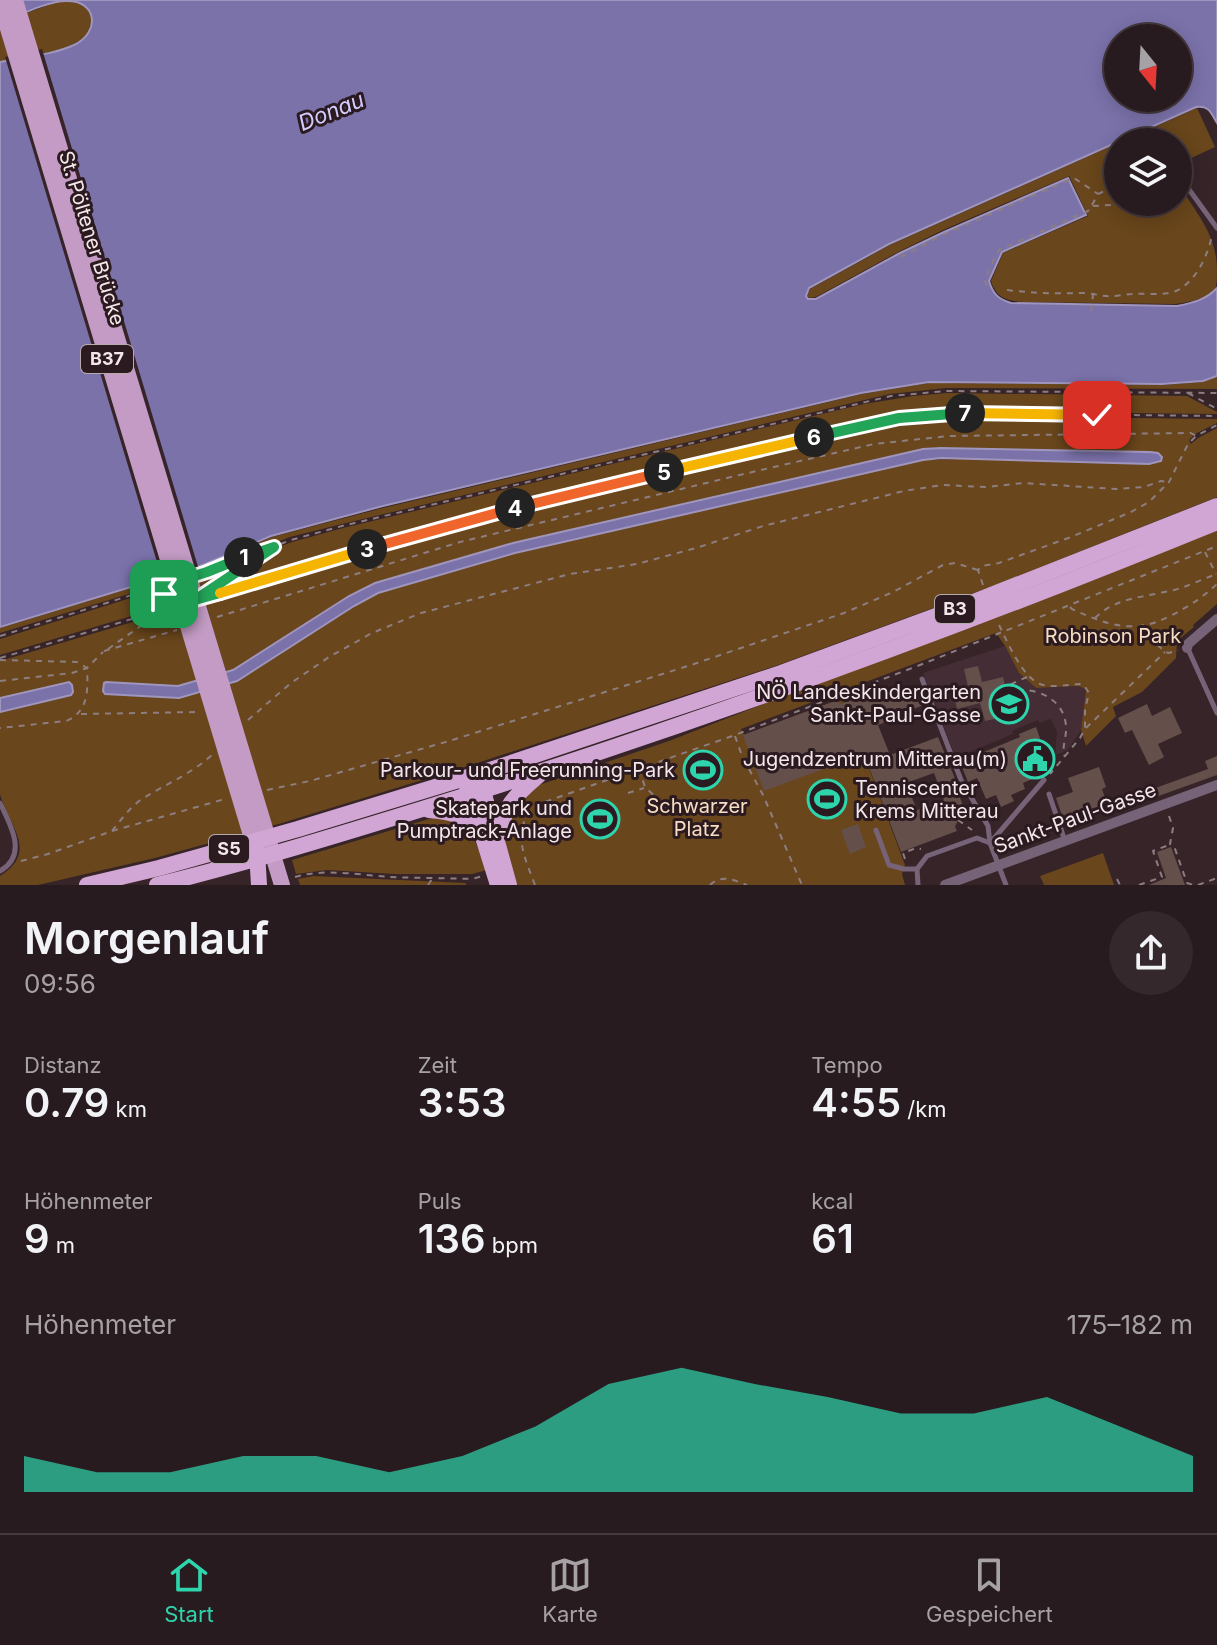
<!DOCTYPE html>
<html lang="de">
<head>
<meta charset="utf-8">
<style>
	:root { --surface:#281b1f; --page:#34282c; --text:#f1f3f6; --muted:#a5a1a4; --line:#44393d; --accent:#2ed4ab }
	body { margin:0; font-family:Inter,sans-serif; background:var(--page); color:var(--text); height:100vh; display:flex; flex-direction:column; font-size:30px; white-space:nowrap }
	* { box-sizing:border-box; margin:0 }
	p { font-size:26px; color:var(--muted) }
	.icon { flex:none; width:44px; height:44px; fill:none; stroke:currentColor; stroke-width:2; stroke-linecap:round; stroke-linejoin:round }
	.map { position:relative; height:885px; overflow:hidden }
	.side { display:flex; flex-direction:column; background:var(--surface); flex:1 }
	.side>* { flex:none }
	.needle { width:52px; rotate:162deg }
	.tools { position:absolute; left:1104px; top:24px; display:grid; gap:16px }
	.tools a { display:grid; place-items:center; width:88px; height:88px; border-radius:50%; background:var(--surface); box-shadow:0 4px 20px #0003,0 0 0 2px var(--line); font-size:40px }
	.pin { position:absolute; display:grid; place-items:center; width:68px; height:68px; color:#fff; margin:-34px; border-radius:16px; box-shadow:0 4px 12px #0006 }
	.km { position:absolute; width:40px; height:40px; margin:-20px; border-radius:50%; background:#222; color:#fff; font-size:22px; line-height:40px; text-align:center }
	.round { display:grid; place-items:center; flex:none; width:84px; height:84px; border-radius:42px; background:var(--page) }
	.summary { display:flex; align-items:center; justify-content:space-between; height:136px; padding:0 24px }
	h1 { font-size:44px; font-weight:600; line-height:60px }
	.metrics { display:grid; grid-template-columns:repeat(3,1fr); gap:12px; height:136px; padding:8px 24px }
	.metrics div { display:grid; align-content:center }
	.metrics b { font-size:40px; font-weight:600 }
	.metrics small { font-size:22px; font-weight:400 }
	.metrics p { font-size:22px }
	.chart { height:224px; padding:16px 24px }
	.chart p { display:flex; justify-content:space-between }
	.chart svg { width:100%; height:144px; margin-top:8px; fill:var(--accent); opacity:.7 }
	.tab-bar { display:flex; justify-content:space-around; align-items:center; height:112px; border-top:2px solid var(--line); background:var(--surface); font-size:22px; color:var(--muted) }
	.tab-bar a { display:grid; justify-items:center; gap:4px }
	.tab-bar .on { color:var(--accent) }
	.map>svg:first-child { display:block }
</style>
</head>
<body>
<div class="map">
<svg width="1217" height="885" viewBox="0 0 1217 885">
	<rect width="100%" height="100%" fill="#362429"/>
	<path fill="#452d35" d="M1005,646l14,27 17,15 43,-2 7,4 -5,40 -13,20 -13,5 2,-23 -6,-13 -12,4 -1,-3 -26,11 1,3 -57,24 -33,-85z"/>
	<g fill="#69461b" fill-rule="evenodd">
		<path d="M68,0c9,3 23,7 25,18 6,32 -73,40 -93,44v-39l54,-20z"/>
		<path d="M1197,108l18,39 -26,12 -8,-17h-60z"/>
		<path d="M1118,143v59h3l-3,2 2,5 17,-7 9,2 32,-2v-14l4,2c17,26 34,46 35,78 0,6 0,14 -1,19 -6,12 -28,15 -40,17l-152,-2c-17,-1 -28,-4 -33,-21l12,-28 85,-37 -19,-40 -126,54 -45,22 -82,45 -7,1 -2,-3 3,-6 80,-44z"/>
		<path d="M1217,377v12l-271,-1 -56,6 -548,130 -52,13 -84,33 -44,14 -162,49v-5l203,-62 69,-29 111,-29 479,-114 67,-11 234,2 40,-3z"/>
		<path d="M947,393l240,3 30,16v2l-265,-3 -53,5 -432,101 -467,138v-16l207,-65 85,-32 51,-14 521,-124 49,-8z"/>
		<path d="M978,416l239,3v4l-22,11 -6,6 2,4 7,-6 19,-10v69l-219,87 -220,81 -310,101 -186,57 -127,35 -117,27h-38v-9c40,-25 8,-51 0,-82 0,-8 0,-18 0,-26 0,-19 0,-38 0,-56l71,-17 -2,-13 -69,16v-37l469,-138 315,-77 104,-23 38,-5zM941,448l217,5 -235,7 -408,93 -137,40 -24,13 -117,75 -58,17 -74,-4 -2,-4 3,-8 72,4 55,-16 116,-74 26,-13 138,-40 410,-94z"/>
		<path d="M1217,530v74l-24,21 1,2 -17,14 -1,17 -34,34 -29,15 3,9 -30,30 -5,-16 5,-40 -7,-4 -43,2 -17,-15 -14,-27 -9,-13 -255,96 3,6 99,-37 62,167 -3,9 3,11h-389l-11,-38 -1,-11 10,-29 22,-21 133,-45 135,-53 300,-112z"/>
		<path d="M447,817l25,17 15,36 -15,4h-77l-68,-4 -31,4 -4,-14 140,-42z"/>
		<path d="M1103,853l11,32h-70l-4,-9z"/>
		<path d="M313,876l152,7 2,2h-167l-2,-6z"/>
	</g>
	<g fill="#7b72aa" stroke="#9f95bd" stroke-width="2" fill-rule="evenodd">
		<path d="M0,0h1217v123c-6,-10 -8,-18 -21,-16l-307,137 -80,44 -3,8 2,3h8l82,-45 46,-22 124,-54 18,37 -84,37 -13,29c4,13 9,18 22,22l166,3c15,-3 29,-6 40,-18v88l-14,5 -41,3 -233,-2 -68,11 -478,113 -112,30 -68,29 -203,62v-565c24,-5 52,-7 74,-17 27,-13 23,-45 -8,-44 -18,0 -48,15 -66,22zM1118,38h60v60h-60z"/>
		<path d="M941,448l209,4 8,1 4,4 -1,4 -12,3 -208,-6 -18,2 -408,93 -137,40 -24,13 -117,75 -58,17 -74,-4 -2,-3 1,-8 2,-1 72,4 55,-16 116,-74 26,-13 138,-40 410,-94z"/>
		<path d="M69,682l3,3 1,7 -2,3 -71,17v-14z"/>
	</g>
	<path fill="#362429" d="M42,49l157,521 -36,12 -158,-525z"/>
	<g fill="#644f4b" fill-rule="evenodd">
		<path d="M978,666l4,16 21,-5 9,38 -27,6 -5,-18 -23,6 -3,-14 15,-4 -5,-22z"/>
		<path d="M917,685l7,20 -28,10 1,3 -19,7 12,30 48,-18 20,49 -2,1 9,24 -4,2 -6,14 2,4 -56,21 -37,-98 -100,37 -21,-56 95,-35 2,4 27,-10 3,8zM934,773l10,27 -27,10 -11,-27z"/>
		<path d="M1147,704l5,12 18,-9 12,26 -24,11 6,13 -15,8 -17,-35 -7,3 -7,-15z"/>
		<path d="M1036,727l6,17 -3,1 8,19 -13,6 3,7 -14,6 2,6 -14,6 3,6 -13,6 -5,-12 -10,4 -9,-21 -9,4 -8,-20 60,-25 -1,-3z"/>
		<path d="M1217,756v19l-78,28 -3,-8 72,-26 -3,-8z"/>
		<path d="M1099,767l7,20 -4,2 7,21 -43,17 -10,-29 17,-6 -5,-14z"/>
		<path d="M858,824l8,23 -16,7 -9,-24z"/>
		<path d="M1171,847l14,38h-36l17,-7 -9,-26z"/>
	</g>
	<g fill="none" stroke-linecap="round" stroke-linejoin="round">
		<g stroke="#8d7e82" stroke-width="2" stroke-dasharray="6 6" stroke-linecap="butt">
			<path d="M1092,205l6,-11 20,-9"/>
			<path d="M900,257l45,-23 129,-56 24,16"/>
			<path d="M987,286l-2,-5 4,-12 10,-19 89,-39 4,-5 20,-1 7,-3"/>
			<path d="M1007,290c25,3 50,4 75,3 11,0 21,4 31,3 6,0 13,-2 19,-2 14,-1 30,2 44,-3 20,-9 32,-36 36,-56"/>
			<path d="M1091,311l2,-16"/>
			<path d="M1188,393l29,16"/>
			<path d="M1205,552l11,22"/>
			<path d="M202,574l89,-34 51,-14 549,-130 55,-5 271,2"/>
			<path d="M983,585l-5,-15 4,-4 17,-3 72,-26 60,-25 18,-10 20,-20 19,-38 8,-8 21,-11"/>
			<path d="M161,590l-8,2 2,6 10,-4"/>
			<path d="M163,591h-1l-7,2 1,3 8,-2 -2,-4 -8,3 1,4 9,-4"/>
			<path d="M209,591l61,-41"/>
			<path d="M209,596l259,-76 315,-76 116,-26 53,-5 265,3"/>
			<path d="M1070,607l2,2c35,16 62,26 98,7 18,-9 32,-18 47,-32"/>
			<path d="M217,617l243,-75 288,-69 126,-29 75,-8 242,-3 5,3"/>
			<path d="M1095,618c21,-21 51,-21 79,-28 15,-4 28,-11 43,-16"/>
			<path d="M999,625c8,16 23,52 41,59 11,4 27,1 39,0l5,1 5,8 -4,16v20l-5,9 -30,36"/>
			<path d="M1140,628l25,24 4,1 9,-3"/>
			<path d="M0,636l161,-50"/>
			<path d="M108,649l54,-38"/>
			<path d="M104,651l73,-21"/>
			<path d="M0,658l169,-50"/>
			<path d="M0,660l77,2 10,6c1,21 2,44 -21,53l-66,7"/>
			<path d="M1027,677l-20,9 2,5c24,-5 55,6 57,35 1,11 -5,21 -1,31"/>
			<path d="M0,681l72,-8 15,-5 16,-16"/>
			<path d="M81,714l117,-2"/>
			<path d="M248,720l43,-37 38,-26 43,-24 49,-20 149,-39 67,-10 59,-16 67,-22 141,-35 38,-6 45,2 36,-4 93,6 28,-2 17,-6 8,1"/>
			<path d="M1086,728l79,-76"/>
			<path d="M735,736l7,20 21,39 39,90"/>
			<path d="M639,769l6,18 14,13"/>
			<path d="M267,790l43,-9 139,-40 242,-76 153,-52 49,-21 50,-27 12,-2 23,7"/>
			<path d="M628,793l16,-5"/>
			<path d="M1169,816l4,12 -3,16 4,2 13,37 6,2"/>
			<path d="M958,820l14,10"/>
			<path d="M112,831c9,-11 18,-24 30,-32 24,-15 49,-25 70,-44"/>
			<path d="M905,859l-2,-6 13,-5 5,1"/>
			<path d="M21,861l27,-7 64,-23 113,-32"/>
			<path d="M295,877c30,-9 64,-2 95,0 27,1 55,1 82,2l11,-3"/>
			<path d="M1117,879l3,6"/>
			<path d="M428,885l4,-6"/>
			<path d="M535,885c-11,-29 -26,-59 4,-81l196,-69 185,-70 297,-119"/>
			<path d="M710,885c11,-11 24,-5 37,0"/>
			<path d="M1139,885l23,-8 -9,-26 16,-6"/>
			<path d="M1198,885l19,-7"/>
		</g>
		<g stroke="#766377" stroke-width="5">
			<path d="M1180,177l37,51"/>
			<path d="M1188,649l29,64"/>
			<path d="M922,679l39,101 27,46 2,17 16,42"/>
			<path d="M1049,794l16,47"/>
			<path d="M0,803c11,23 28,52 0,68"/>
			<path d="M876,830l13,35 15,4h13"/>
			<path d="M990,843l54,-63"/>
			<path d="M918,885l-1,-16 10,-13 50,-18 13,5"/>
		</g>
		<g stroke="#766377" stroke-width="10">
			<path d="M1187,648l1,-4 29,-25"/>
			<path d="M945,885l272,-100"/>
		</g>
		<g stroke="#c39bc4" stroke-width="16">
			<path d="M15,0l267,885"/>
			<path d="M0,2l257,853"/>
		</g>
		<g stroke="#d2a6d4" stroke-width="16">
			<path d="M480,780l29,105"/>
			<path d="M466,783l32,102"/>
			<path d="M429,810c24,2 32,5 50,20"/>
			<path d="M497,838c9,-33 15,-40 41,-62"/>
			<path d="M257,852l2,33"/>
			<path d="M87,885l72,-17 139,-39 180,-55 303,-101 190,-70 246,-97"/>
			<path d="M157,885c106,-26 210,-59 314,-91 252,-80 501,-172 746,-272"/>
		</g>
	</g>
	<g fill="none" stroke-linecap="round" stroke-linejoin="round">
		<defs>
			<path id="split-1" d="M164,594l-2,-4 -8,3 1,4 9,-3 -1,-5 -10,3 2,6 10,-3 -2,-9 44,-14 37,-15"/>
			<path id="split-2" d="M220,593l-25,7 79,-53 -30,10"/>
			<path id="split-3" d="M220,593l147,-44"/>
			<path id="split-4" d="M367,549l148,-41"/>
			<path id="split-5" d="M515,508l149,-36"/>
			<path id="split-6" d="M664,472l150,-35"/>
			<path id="split-7" d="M814,437l85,-19 66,-5"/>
			<path id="split-8" d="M965,413l132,2"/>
		</defs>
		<use href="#split-1" stroke="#fff" stroke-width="16"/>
		<use href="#split-2" stroke="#fff" stroke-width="16"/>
		<use href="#split-3" stroke="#fff" stroke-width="16"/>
		<use href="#split-4" stroke="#fff" stroke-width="16"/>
		<use href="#split-5" stroke="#fff" stroke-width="16"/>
		<use href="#split-6" stroke="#fff" stroke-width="16"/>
		<use href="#split-7" stroke="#fff" stroke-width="16"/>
		<use href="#split-8" stroke="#fff" stroke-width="16"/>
		<use href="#split-1" stroke="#22a559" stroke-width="10"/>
		<use href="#split-2" stroke="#22a559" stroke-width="10"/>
		<use href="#split-3" stroke="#f5b400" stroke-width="10"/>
		<use href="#split-4" stroke="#f0652b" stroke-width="10"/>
		<use href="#split-5" stroke="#f0652b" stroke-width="10"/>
		<use href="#split-6" stroke="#f5b400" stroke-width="10"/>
		<use href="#split-7" stroke="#22a559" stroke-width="10"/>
		<use href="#split-8" stroke="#f5b400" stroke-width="10"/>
	</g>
	<defs>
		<symbol id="school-ring" viewBox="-11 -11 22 22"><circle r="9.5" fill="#2b1a20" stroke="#2ed4ab" stroke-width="1.5"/><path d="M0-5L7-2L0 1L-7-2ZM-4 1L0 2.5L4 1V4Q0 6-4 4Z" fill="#2ed4ab"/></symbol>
		<symbol id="civic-ring" viewBox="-11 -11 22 22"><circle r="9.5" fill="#2b1a20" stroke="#2ed4ab" stroke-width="1.5"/><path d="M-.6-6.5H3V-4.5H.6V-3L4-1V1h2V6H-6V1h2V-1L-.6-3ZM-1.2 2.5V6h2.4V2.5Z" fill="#2ed4ab"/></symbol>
		<symbol id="stadium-ring" viewBox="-11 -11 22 22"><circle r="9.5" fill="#2b1a20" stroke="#2ed4ab" stroke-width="1.5"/><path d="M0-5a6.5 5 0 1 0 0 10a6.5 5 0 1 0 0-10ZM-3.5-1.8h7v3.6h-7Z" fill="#2ed4ab"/></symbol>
	</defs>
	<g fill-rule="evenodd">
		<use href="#school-ring" x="987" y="682" width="44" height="44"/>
		<use href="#civic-ring" x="1013" y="737" width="44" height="44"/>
		<use href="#stadium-ring" x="681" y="748" width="44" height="44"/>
		<use href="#stadium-ring" x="805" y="777" width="44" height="44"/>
		<use href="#stadium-ring" x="578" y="797" width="44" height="44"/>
	</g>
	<g text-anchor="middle" stroke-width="6" stroke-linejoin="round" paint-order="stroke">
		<g fill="#2b1a20" stroke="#b7aaad" stroke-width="2">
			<rect x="81" y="345" width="52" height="28" rx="6"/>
			<rect x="935" y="595" width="40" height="28" rx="6"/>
			<rect x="209" y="835" width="40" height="28" rx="6"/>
		</g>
		<g font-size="18" font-weight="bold" fill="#f3e7ea">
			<text x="107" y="365">B37</text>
			<text x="955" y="615">B3</text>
			<text x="229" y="855">S5</text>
		</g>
		<g font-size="20" fill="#f3e7ea" stroke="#2b1a20">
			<text transform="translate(92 238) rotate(73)" y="7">St. Pöltener Brücke</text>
			<text transform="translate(1075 818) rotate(-20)" y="7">Sankt-Paul-Gasse</text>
		</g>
		<g font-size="20" fill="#f6dcc1" stroke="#2b1a20">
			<text x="1113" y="643">Robinson Park</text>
			<text x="697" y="813">Schwarzer<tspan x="697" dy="23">Platz</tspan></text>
		</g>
		<g font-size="20" fill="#f3e7ea" stroke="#2b1a20" text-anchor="end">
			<text x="981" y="699">NÖ Landeskindergarten<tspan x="981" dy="23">Sankt-Paul-Gasse</tspan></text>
			<text x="1007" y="766">Jugendzentrum Mitterau(m)</text>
			<text x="675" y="777">Parkour- und Freerunning-Park</text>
			<text x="855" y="795" text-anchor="start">Tenniscenter<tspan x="855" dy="23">Krems Mitterau</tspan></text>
			<text x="572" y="815">Skatepark und<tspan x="572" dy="23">Pumptrack-Anlage</tspan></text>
		</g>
		<g font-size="22" font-style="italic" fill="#d3cdff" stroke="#2b1a20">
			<text transform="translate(331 111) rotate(-22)" y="8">Donau</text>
		</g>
	</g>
</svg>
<div class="tools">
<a><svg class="needle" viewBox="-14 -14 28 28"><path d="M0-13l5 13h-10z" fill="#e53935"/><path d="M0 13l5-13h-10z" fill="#a5a1a4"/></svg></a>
<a><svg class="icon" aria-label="layers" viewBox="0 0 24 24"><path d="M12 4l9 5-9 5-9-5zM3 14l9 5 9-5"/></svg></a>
</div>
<div class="pin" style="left:164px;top:594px;background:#1e9e55"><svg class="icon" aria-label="arrive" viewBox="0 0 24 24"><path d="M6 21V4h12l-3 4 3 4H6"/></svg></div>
<div class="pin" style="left:1097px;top:415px;background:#d93025"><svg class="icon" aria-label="check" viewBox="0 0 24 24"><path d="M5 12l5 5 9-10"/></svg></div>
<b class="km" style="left:244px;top:557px">1</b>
<b class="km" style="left:367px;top:549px">3</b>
<b class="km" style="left:515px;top:508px">4</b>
<b class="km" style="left:664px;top:472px">5</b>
<b class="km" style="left:814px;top:437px">6</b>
<b class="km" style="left:965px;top:413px">7</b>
</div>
<section class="side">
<div class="summary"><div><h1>Morgenlauf</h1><p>09:56</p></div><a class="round"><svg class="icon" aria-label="share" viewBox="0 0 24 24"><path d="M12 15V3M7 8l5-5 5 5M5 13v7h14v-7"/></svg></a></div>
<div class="metrics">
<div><p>Distanz</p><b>0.79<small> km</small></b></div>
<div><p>Zeit</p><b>3:53</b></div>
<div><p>Tempo</p><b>4:55<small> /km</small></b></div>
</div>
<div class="metrics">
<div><p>Höhenmeter</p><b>9<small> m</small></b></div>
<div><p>Puls</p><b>136<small> bpm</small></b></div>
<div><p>kcal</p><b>61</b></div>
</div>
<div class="chart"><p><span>Höhenmeter</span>175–182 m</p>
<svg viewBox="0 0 160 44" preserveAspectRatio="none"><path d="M0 44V33L10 38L20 38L30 33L40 33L50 38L60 33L70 24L80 11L90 6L100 11L110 15L120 20L130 20L140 15L150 24L160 33V44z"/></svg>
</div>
</section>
<nav class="tab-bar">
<a class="on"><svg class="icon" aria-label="home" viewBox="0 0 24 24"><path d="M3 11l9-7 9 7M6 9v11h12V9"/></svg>Start</a>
<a><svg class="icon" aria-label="map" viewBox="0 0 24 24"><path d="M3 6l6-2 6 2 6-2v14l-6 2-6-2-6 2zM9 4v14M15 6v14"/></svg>Karte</a>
<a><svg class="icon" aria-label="saved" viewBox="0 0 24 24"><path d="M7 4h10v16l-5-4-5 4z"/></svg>Gespeichert</a>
</nav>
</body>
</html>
